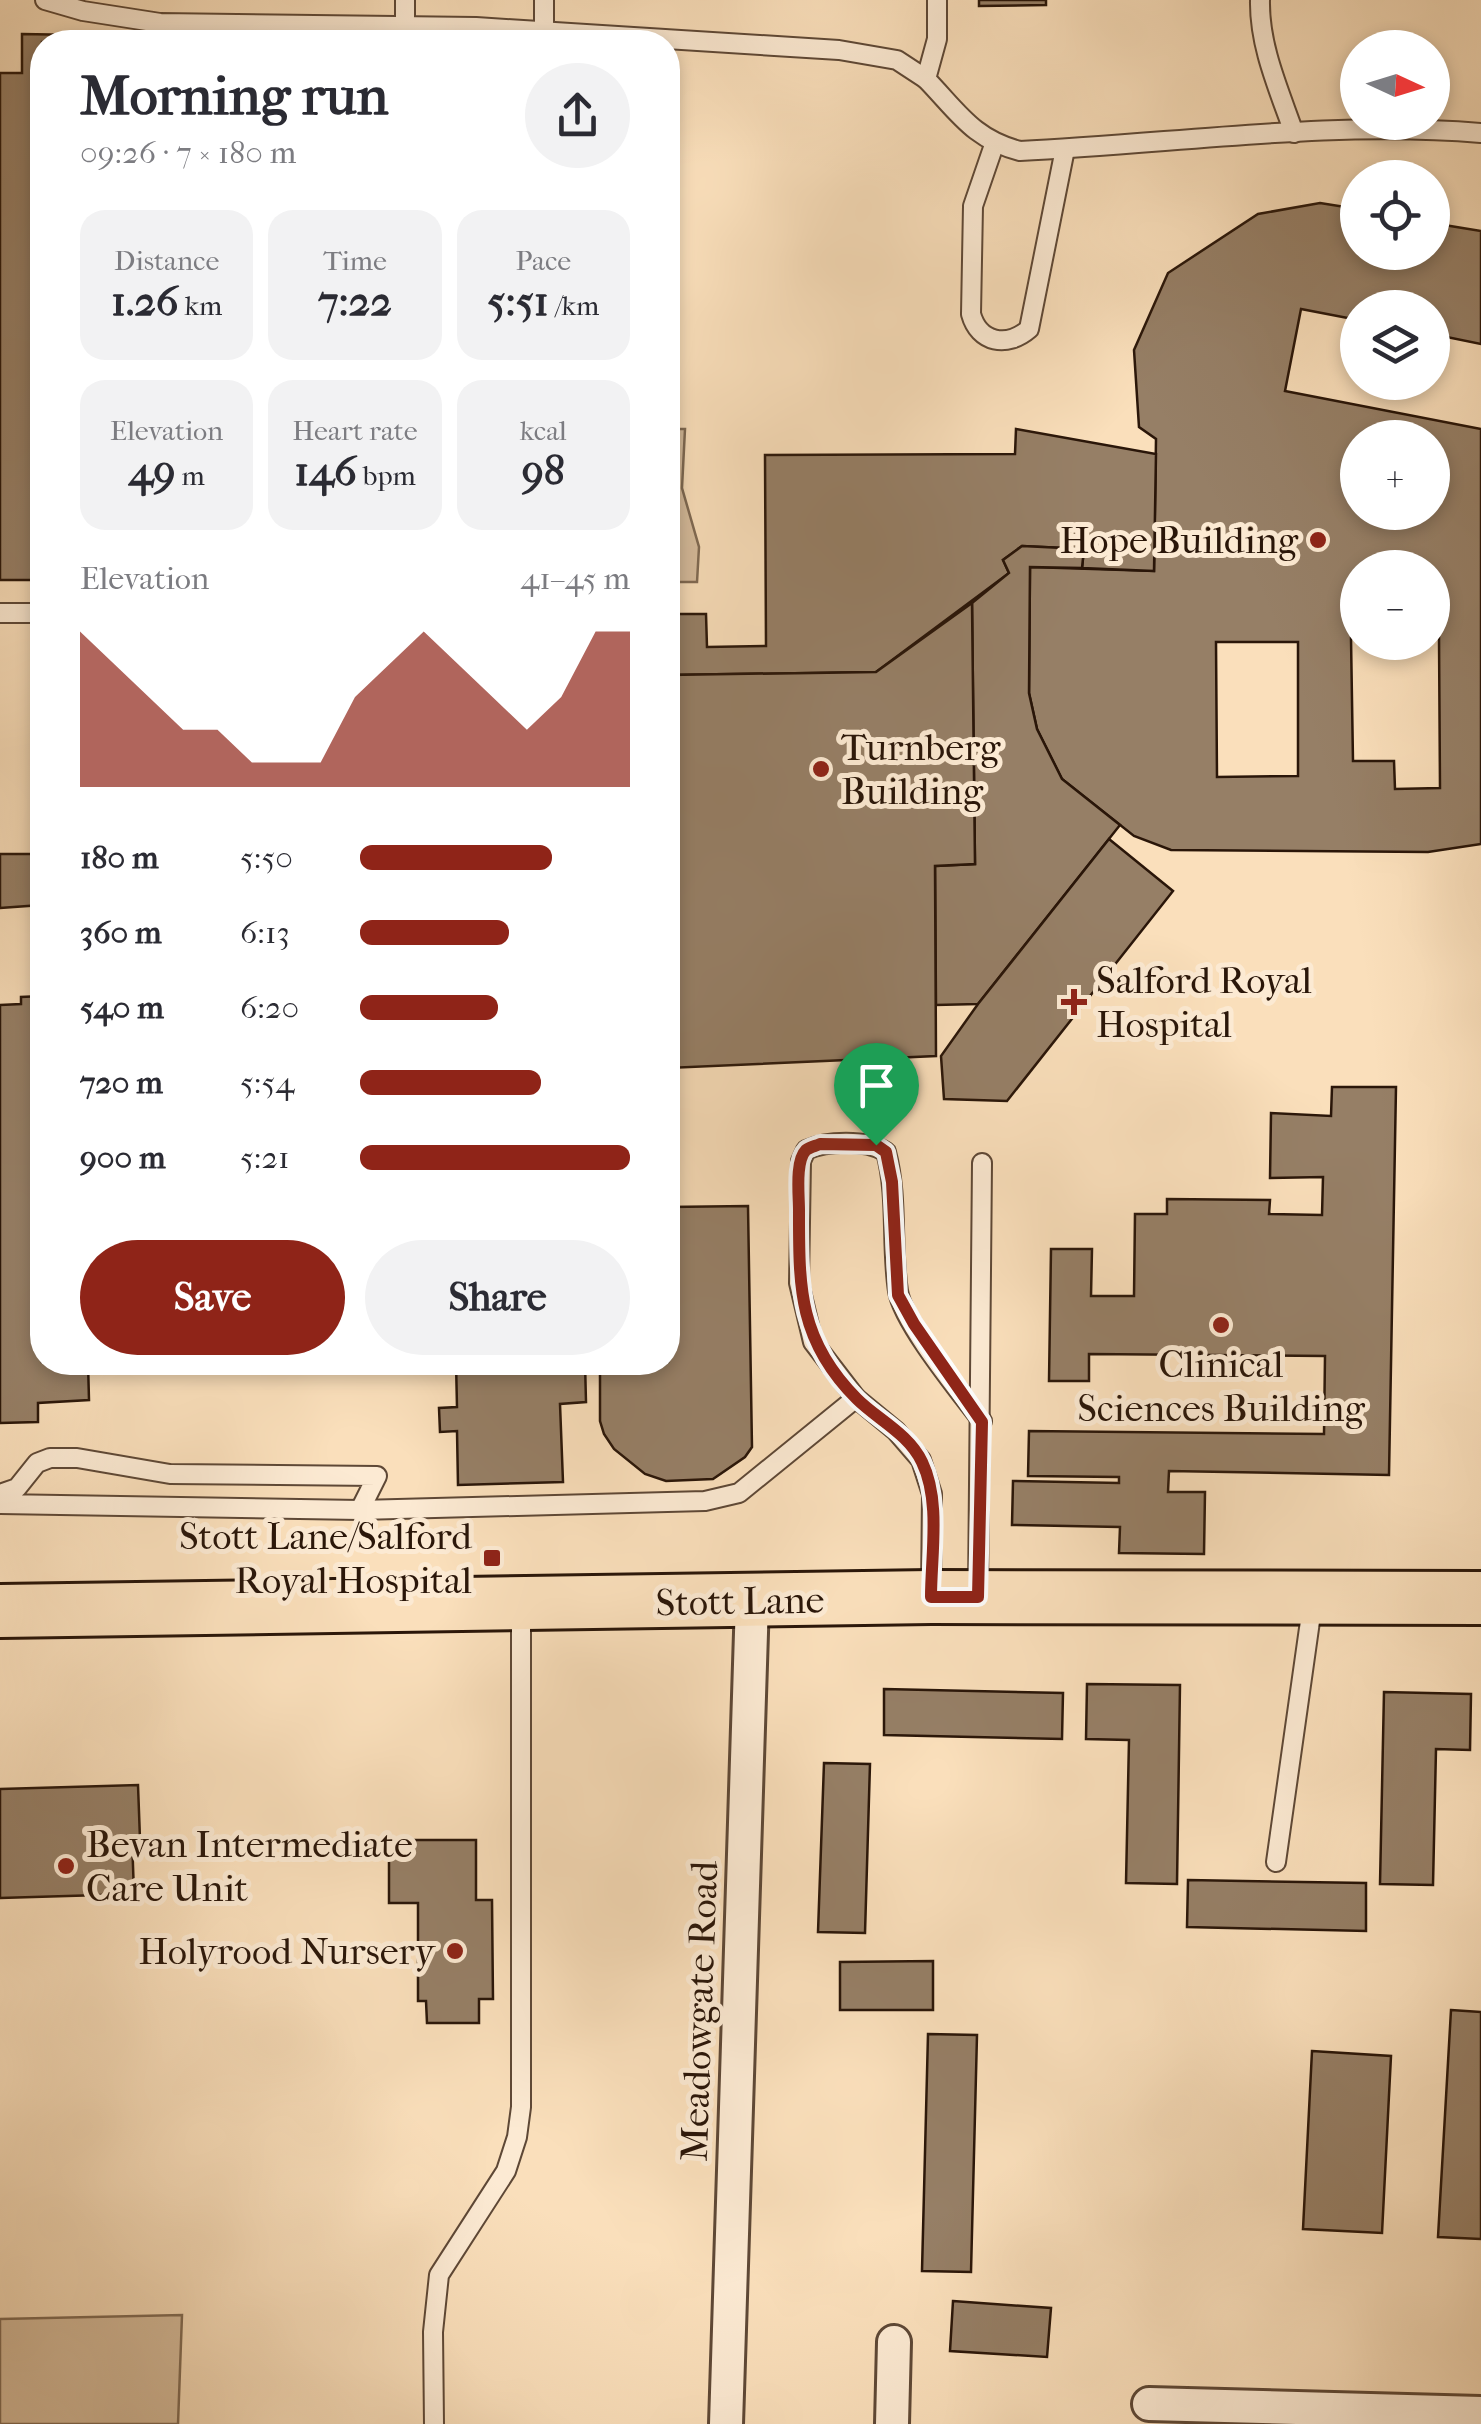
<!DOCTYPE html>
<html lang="en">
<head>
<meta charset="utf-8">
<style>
	:root { --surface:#fff; --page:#f2f2f3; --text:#2b2b33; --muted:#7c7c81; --accent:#8f2418 }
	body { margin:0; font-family:"IM FELL French Canon",serif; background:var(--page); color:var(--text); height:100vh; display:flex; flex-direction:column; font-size:38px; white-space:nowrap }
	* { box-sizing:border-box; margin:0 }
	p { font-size:32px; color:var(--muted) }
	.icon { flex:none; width:55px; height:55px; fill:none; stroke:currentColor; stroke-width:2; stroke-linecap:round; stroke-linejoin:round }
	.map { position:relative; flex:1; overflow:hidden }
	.drawer { position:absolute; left:30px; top:30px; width:650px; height:1345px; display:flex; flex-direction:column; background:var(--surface); border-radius:40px; box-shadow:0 5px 15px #0003 }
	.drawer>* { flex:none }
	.needle { width:65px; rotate:94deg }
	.tools { position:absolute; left:1340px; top:30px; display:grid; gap:20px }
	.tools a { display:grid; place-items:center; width:110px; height:110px; border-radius:50%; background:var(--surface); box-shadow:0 5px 15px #0003; font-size:50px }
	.pin { position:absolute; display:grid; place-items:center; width:85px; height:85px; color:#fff; margin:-102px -42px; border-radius:50% 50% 50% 0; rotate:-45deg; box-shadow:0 0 10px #0007 }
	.pin .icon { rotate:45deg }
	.round { display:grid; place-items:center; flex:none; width:105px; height:105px; border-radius:52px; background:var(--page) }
	.overview { display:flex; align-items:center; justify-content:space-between; height:170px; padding:0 50px }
	h1 { font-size:55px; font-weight:800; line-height:75px }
	.stats { display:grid; grid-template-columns:repeat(3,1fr); gap:15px; height:170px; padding:10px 50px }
	.stats div { display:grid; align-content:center; border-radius:25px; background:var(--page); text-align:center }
	.stats b { font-size:42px; font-weight:800 }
	.stats small { font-size:28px; font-weight:400 }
	.stats p { font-size:28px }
	.chart { height:280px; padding:20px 50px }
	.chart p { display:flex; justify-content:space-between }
	.chart svg { width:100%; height:180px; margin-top:10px; fill:var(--accent); opacity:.7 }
	.button { display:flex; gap:20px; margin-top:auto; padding:20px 50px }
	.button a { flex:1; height:115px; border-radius:60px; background:var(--accent); color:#fff; font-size:40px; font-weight:800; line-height:115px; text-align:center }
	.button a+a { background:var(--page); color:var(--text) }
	ul { padding:0 50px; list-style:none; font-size:32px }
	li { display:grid; grid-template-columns:160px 120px 1fr; align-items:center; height:75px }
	li i { height:25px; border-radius:12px; background:var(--accent) }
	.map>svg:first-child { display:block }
</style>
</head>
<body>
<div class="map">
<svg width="1481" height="2424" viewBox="0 0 1481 2424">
	<rect width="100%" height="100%" fill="#fadfbb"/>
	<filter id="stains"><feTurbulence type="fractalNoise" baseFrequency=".002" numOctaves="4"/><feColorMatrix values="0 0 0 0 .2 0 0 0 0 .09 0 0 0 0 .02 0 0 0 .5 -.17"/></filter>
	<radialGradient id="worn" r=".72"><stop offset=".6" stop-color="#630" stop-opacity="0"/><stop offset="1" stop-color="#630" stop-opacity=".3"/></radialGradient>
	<g fill="#d7bd9d" stroke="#806a53" stroke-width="2.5">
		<path d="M668,429h17l-3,59 17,59 -2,35h-29z"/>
		<path d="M182,2315l-4,109h-178v-105z"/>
	</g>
	<g fill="#967f66" stroke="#2a1609" stroke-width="2.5" fill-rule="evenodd">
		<path d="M979,0h67v5l-67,1z"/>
		<path d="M22,34l56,1v7h-36v538h-42v-507h22z"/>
		<path d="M1320,203l38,6v43h74v-29l49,8v113l-49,-10v-26h-74v12l-57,-11 -16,82 196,38v415l-53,8 -257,-2 -37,-14 -72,-57 -25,-50 -8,-36 1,-126 124,4 2,-132 -17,-12 -5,-77 34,-77 90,-59zM1358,438h74v74h-74zM1358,568h74v69h7l1,151 -45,1 -1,-28h-41l-2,-123h7zM1216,642h82v134l-81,1z"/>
		<path d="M1016,429l140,25 -2,117 -72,-3 2,-19 -62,-3 -19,14 6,13 -133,99 -208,3v-29h5l1,-32h32l1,33 59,-1 -1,-191 250,-1z"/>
		<path d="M1022,546l62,3 -2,19 -52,-1 -1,126 8,36 25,50 58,46 -142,179 -42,1 -1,-139 40,-2 -3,-261 37,-30 -6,-13z"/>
		<path d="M972,603l3,261 -40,2 1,190 -268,12v-393l208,-3z"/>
		<path d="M34,643h8v251h-1z"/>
		<path d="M1109,839l64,52 -166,210 -63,-2 -3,-43 37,-52z"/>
		<path d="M0,854h39l2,51 -41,3z"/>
		<path d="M42,996v366h46l1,38 -51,3v19l-38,1v-418l21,-1v-7z"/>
		<path d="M1332,1087h64l-7,388 -220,-4 -1,21h37l-1,62 -85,-1 1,-26 -108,-2 1,-44 106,2v-6l-91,-1 1,-45 295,3 1,-78 -236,-2v27h-40l2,-132h41l-1,47h43l1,-82h32v-15l103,1 -1,14 53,1 1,-38 -53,1 1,-65 60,3z"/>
		<path d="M748,1206l4,241 -7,10 -32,22 -47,2 -21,-7 -31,-25 -10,-15 -4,-13v-59h68v-155z"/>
		<path d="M456,1362h129l1,40 -26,2 3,78 -105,3 -1,-54 -17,1 -1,-24 18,-1z"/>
		<path d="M1087,1684l93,1 -3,199 -51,-1 3,-143 -43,-1z"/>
		<path d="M884,1689l179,4 -1,46 -178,-4z"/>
		<path d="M1384,1692l87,2 -1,56 -34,-1 -3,136 -53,-1z"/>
		<path d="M824,1763l46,1 -5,169 -47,-1z"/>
		<path d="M138,1785l2,54 -8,-1 2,56 -134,4v-109z"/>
		<path d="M389,1840h87v60h16l1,99h-14v24h-52l-1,-22h-8v-98h-29z"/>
		<path d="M1188,1880l178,3v48l-179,-4z"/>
		<path d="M933,1961v49h-93v-48z"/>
		<path d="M1451,2010l30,2v227l-43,-2z"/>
		<path d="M928,2034l49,1 -6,237 -49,-1z"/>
		<path d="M1312,2051l79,5 -9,177 -79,-4z"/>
		<path d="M953,2301l98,7 -4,49 -97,-6z"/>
	</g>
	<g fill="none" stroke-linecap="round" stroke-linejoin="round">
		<defs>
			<g id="service">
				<path d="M45,0l38,11 77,12 316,4 363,23 58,10 29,19"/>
				<path d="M405,0v26"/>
				<path d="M937,0v39l-11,40c32,33 47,60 94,72 153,-7 308,-31 461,-18"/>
				<path d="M1260,0c-1,46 19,90 34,133"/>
				<path d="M544,30v-30"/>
				<path d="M994,145l-21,61 -2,108c8,29 36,34 58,15l36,-180"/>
				<path d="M0,613h42"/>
				<path d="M0,1494l17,-6 20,-25 13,-5h27l93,16 207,2 -17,34 -360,-6"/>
				<path d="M360,1510l345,-9 34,-8 117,-95"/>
				<path d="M978,1591l4,-428"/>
				<path d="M931,1592l1,-98 -11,-34 -25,-29 -40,-33 -43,-56 -14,-59 2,-122 5,-11c20,-9 60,-11 80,2 12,45 5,93 12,139 5,32 63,102 84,130"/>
				<path d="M1276,1862l37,-262"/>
				<path d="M434,2424l-1,-92 6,-57 67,-104 11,-34 4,-30v-497"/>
			</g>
			<g id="minor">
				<path d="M1149,2404l332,9"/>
				<path d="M726,2424l26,-823"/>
				<path d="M892,2424l2,-82"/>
			</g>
			<path id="primary" d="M0,1611l931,-14 550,1"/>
		</defs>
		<use href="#service" stroke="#5e4836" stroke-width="22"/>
		<use href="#minor" stroke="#5e4836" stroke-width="38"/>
		<use href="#primary" stroke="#2a1609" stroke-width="58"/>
		<use href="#service" stroke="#fcead3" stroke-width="18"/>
		<use href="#minor" stroke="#fcead3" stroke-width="32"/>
		<use href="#primary" stroke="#fadfbb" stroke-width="52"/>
	</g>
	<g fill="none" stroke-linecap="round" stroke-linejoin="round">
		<defs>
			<path id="route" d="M820,1144l56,1 10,7 6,30 6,113 16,29 68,98 -4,175h-47c0,-42 10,-96 -9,-135 -13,-28 -45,-43 -65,-63 -59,-59 -58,-112 -58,-189 0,-15 -4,-49 7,-60 4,-3 10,-4 14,-6z"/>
		</defs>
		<use href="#route" stroke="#fff" stroke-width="20"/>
		<use href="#route" stroke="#8f2418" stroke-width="12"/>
	</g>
	<g fill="#8f2418" stroke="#fcead3" stroke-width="4">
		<circle cx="1318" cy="540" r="10"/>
		<circle cx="821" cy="769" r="10"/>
		<path d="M1069 987h10v10h10v10h-10v10h-10v-10h-10v-10h10z"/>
		<circle cx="1221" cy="1325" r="10"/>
		<rect x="482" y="1548" width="20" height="20" rx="5"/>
		<circle cx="66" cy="1866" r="10"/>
		<circle cx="455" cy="1951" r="10"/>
	</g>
	<g text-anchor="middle" stroke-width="10" stroke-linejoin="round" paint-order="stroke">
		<g font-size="38" fill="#2a1609" stroke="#fcead3" text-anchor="end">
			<text x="1298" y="553">Hope Building</text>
			<text x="841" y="760" text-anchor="start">Turnberg<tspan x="841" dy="44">Building</tspan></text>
			<text x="1096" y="993" text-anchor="start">Salford Royal<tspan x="1096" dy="44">Hospital</tspan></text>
			<text x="1221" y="1377" text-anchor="middle">Clinical<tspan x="1221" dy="44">Sciences Building</tspan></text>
			<text x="472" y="1549">Stott Lane/Salford<tspan x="472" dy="44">Royal Hospital</tspan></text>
			<text x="86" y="1857" text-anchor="start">Bevan Intermediate<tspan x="86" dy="44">Care Unit</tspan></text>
			<text x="435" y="1964">Holyrood Nursery</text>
		</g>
		<g font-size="38" fill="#2a1609" stroke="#fcead3">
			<text transform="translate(740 1601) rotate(-1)" y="13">Stott Lane</text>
			<text transform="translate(699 2011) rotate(-88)" y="13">Meadowgate Road</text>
		</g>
	</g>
	<rect width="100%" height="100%" filter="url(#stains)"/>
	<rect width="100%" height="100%" fill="url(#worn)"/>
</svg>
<div class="tools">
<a><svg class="needle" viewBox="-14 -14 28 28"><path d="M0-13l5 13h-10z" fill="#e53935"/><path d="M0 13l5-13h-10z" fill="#7c7c81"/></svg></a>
<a><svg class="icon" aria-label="locate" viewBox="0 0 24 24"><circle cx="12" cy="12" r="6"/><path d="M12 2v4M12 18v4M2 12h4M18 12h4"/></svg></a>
<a><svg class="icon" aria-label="layers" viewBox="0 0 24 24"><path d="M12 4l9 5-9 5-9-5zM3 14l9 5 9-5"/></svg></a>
<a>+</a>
<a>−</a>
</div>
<div class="pin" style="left:876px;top:1145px;background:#1e9e55"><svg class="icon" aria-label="arrive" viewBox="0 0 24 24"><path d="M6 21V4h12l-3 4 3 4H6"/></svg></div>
<section class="drawer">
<div class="overview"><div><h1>Morning run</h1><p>09:26 · 7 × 180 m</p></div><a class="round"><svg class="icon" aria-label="share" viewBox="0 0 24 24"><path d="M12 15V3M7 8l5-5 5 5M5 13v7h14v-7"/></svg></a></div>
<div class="stats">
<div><p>Distance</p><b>1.26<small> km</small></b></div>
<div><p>Time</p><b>7:22</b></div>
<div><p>Pace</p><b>5:51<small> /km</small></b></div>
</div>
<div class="stats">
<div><p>Elevation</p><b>49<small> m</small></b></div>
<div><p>Heart rate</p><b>146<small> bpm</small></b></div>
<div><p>kcal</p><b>98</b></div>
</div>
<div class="chart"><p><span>Elevation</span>41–45 m</p>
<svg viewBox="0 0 160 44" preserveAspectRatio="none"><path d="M0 44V6L10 14L20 22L30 30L40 30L50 38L60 38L70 38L80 22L90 14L100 6L110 14L120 22L130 30L140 22L150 6L160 6V44z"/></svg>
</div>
<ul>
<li><b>180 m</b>5:50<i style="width:71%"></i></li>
<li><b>360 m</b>6:13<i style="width:55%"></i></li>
<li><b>540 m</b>6:20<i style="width:51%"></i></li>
<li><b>720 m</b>5:54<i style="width:67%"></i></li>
<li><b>900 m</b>5:21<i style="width:100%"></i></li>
</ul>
<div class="button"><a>Save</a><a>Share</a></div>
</section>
</div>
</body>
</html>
